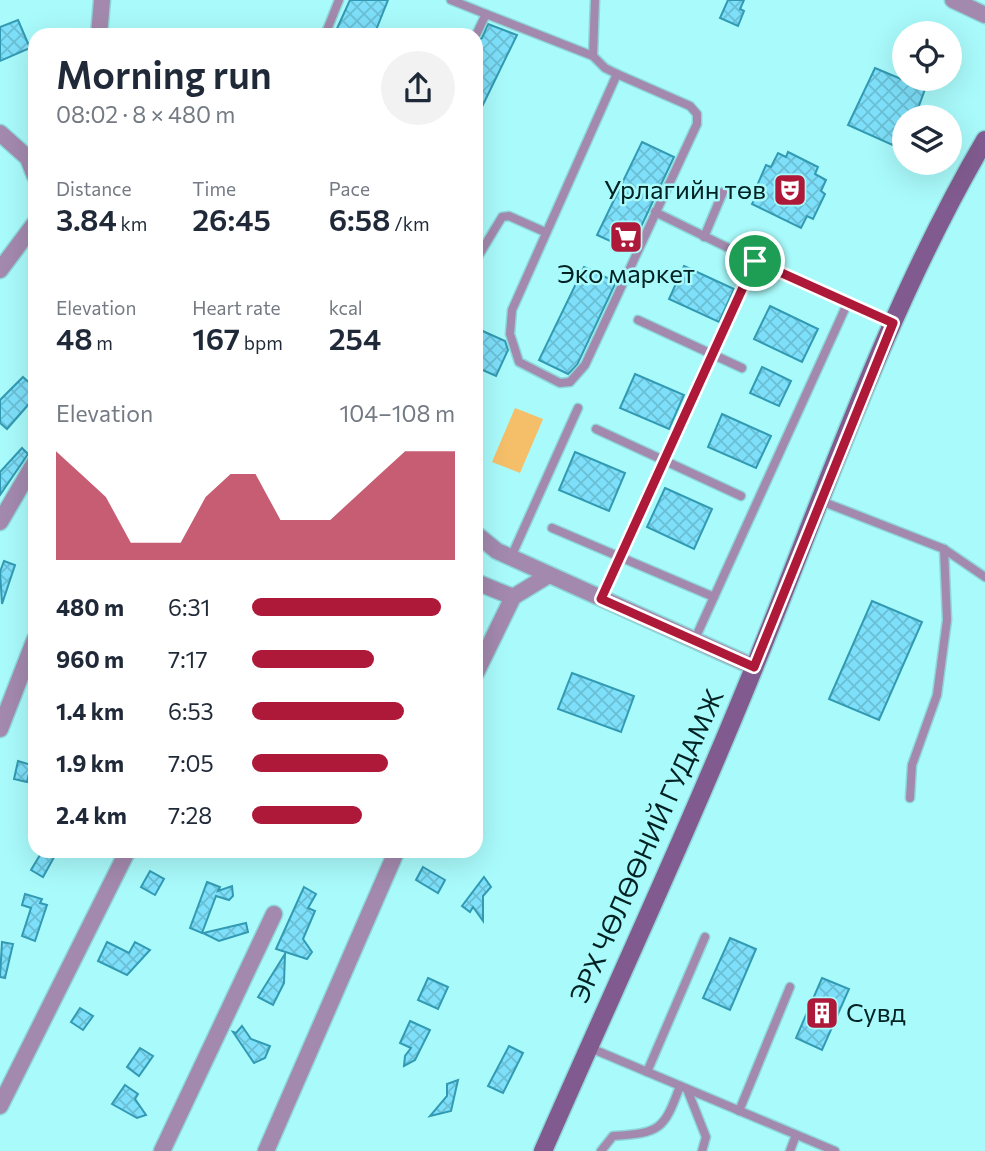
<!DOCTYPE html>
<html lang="en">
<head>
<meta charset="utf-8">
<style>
	:root { --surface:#fff; --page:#f2f2f3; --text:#1f2937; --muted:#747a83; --accent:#ae1939 }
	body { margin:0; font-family:Commissioner,sans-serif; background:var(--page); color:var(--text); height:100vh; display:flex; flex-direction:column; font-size:26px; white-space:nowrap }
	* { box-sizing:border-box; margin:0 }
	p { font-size:23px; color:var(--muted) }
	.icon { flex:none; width:38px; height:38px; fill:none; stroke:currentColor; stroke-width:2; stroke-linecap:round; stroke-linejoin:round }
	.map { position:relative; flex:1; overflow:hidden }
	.side { position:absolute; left:28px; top:28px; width:455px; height:830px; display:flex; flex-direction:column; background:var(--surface); border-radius:21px; box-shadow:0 7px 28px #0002 }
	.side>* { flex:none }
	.fabs { position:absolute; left:892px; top:21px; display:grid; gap:14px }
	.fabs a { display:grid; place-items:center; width:70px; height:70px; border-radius:50%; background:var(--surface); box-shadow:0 7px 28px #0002; font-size:35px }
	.pin { position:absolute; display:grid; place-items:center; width:60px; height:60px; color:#fff; margin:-30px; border:4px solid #fff; border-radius:50%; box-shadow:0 2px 7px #0007 }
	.round { display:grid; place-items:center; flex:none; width:74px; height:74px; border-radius:37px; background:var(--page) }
	.headline { display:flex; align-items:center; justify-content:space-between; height:119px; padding:0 28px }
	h1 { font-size:38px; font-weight:600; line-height:52px }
	.metrics { display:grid; grid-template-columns:repeat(3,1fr); gap:10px; height:119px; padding:7px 28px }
	.metrics div { display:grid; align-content:center }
	.metrics b { font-size:30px; font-weight:600 }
	.metrics small { font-size:19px; font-weight:400 }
	.metrics p { font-size:19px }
	.chart { height:196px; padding:14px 28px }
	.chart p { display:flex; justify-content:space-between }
	.chart svg { width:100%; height:126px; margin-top:7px; fill:var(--accent); opacity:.7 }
	ul { padding:0 28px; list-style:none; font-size:23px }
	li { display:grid; grid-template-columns:112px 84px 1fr; align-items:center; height:52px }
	li i { height:18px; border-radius:9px; background:var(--accent) }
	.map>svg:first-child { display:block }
</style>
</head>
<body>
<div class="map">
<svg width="985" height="1151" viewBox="0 0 985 1151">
	<defs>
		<pattern id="building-cross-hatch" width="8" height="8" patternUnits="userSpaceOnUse" patternTransform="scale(1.75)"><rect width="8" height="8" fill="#7ddff9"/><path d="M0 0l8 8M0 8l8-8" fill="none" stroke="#6abfd5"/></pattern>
	</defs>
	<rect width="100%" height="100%" fill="#a9fafb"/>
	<path fill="#f5be69" d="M515,408l28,11 -23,54 -28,-11z"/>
	<g fill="url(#building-cross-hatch)" stroke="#329ab2" stroke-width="2">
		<path d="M350,0h38l-14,35h-40z"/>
		<path d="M728,0h16l-4,9 4,2 -6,15 -18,-8z"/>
		<path d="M18,20l12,28 -30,13v-34z"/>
		<path d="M488,24l29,11 -41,84v-78l6,-3z"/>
		<path d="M875,68l50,21 -10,28h-10v14l-8,16 -49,-22z"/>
		<path d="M642,142l32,15 -44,93 -33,-15z"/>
		<path d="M788,152l30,15 -3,7 11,6 -5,11 4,3 -12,25 -6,-3 -6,12 -49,-24 8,-15 -4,-1 10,-23 5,2 7,-14 8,4z"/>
		<path d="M684,266l50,23 -15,33 -50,-23z"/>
		<path d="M584,267l32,15 -39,83 -9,9 -29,-14z"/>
		<path d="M770,306l48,23 -16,33 -48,-23z"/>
		<path d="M476,328l29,13 3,9 -12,26 -20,-9z"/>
		<path d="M762,367l29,14 -12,25 -29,-13z"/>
		<path d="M635,374l49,21 -15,34 -49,-21z"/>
		<path d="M23,377l12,11v9l-28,32 -7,-6v-23z"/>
		<path d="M722,414l49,22 -15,32 -48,-21z"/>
		<path d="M22,448l6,6 -28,41v-23z"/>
		<path d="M575,452l50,21 -16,38 -50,-21z"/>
		<path d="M665,488l47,21 -18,40 -47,-22z"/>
		<path d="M4,561l11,4 -13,39 -2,-32z"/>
		<path d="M872,601l50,21 -43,98 -50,-21z"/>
		<path d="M572,673l62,23 -13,36 -63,-23z"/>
		<path d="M18,761l13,4 -4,17 -13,-3z"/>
		<path d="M43,850h15l-15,27 -12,-7z"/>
		<path d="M423,867l22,13 -7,13 -22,-13z"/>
		<path d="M150,871l14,8 -9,16 -14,-8z"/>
		<path d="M484,877l7,10 -8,9v25l-10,-14 -3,5 -8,-6z"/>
		<path d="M207,882l13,5 -2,4 14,-5 1,10 -4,4 -13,-4 -14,37 -12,-5z"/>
		<path d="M304,887l12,7 -8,14 7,3 -12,28 9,13 -5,7 -31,-10z"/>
		<path d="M25,894l17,5 -2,4 7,2 -12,36 -13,-5 9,-28 -9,-3z"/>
		<path d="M246,923l2,9 -29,9 -16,-8z"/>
		<path d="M730,938l26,11 -26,61 -27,-12z"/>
		<path d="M2,942l11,2 -8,34 -5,-1z"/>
		<path d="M107,942l22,11 6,-11 15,8 -23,25 -29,-14z"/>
		<path d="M285,954l-1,29 -11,22 -15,-8z"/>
		<path d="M428,978l20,9 -10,22 -20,-9z"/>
		<path d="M822,978l27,11 -27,61 -26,-12z"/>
		<path d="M80,1008l13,8 -10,14 -12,-8z"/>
		<path d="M410,1021l20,9 -15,30 -11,6 1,-10 6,-8 -11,-5z"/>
		<path d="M242,1026l9,13 19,7 -5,12 -11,5 -21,-31 3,1z"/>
		<path d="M509,1046l14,7 -20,40 -15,-7z"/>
		<path d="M140,1048l13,8 -14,20 -12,-9z"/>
		<path d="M458,1080l-7,31 -21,5 17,-20v-12z"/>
		<path d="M125,1085l13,9 -3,5 11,16 -9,3 -25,-14z"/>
	</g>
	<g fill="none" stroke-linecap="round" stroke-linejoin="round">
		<defs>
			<g id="service">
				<path d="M451,0l35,14"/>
				<path d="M595,0l-2,56 12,12 12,6"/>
				<path d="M325,35l14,-35"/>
				<path d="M476,35l10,-21 107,42"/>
				<path d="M617,74l73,32 7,8v10l-112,241 -15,17 -10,1 -41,-21 -9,-28 2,-24z"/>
				<path d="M655,212l100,49"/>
				<path d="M704,237l19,-45"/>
				<path d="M476,260l26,-43 7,-1 36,16"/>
				<path d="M638,320l104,48"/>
				<path d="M596,429l145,67"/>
				<path d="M821,501l123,48 41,28"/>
				<path d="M552,528l162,69"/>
				<path d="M511,557l67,-149"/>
				<path d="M601,599l154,-338 137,62"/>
				<path d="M694,641l154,-339"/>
				<path d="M910,798l2,-33 25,-70 10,-75 -3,-71"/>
				<path d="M588,1047l247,104"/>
				<path d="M647,1072l58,-135"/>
				<path d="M687,1089l19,48 -4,14"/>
				<path d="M739,1111l51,-124"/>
				<path d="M601,1151l12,-15c47,-3 51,-6 67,-50"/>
				<path d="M790,1151l6,-16"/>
			</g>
			<g id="minor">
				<path d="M953,0l32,15"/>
				<path d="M99,35l3,-35"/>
				<path d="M0,133l28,25 7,18"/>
				<path d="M0,270l35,-47"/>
				<path d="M0,522l35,-60"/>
				<path d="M476,534l21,17 257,116"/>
				<path d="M476,582l37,15"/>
				<path d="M476,673l37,-76 36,-22"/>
				<path d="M0,729l35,-90"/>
				<path d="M0,1106l128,-256"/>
				<path d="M162,1151l112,-237"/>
				<path d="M266,1151l131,-301"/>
			</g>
			<path id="secondary" d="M543,1151c72,-164 148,-327 215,-493 70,-174 132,-356 227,-518"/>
		</defs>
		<use href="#service" stroke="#8ed7d8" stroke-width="11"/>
		<use href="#minor" stroke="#8ed7d8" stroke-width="19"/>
		<use href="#secondary" stroke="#8ed7d8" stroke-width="21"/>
		<use href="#service" stroke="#a389ad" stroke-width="8"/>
		<use href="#minor" stroke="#a389ad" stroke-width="16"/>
		<use href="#secondary" stroke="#815b8f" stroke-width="18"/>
	</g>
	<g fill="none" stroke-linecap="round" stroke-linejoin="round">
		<defs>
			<path id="route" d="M755,261l138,62 -139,344 -153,-68z"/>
		</defs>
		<use href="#route" stroke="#fff" stroke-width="14"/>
		<use href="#route" stroke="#ae1939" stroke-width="9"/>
	</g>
	<defs>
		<symbol id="theatre-square" viewBox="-11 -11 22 22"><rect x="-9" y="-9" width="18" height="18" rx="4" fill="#ae1939" stroke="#a9fafb"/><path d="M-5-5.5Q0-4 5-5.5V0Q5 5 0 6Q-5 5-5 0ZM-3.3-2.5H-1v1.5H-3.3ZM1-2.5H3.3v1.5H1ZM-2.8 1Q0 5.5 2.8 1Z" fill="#fff"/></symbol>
		<symbol id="supermarket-square" viewBox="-11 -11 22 22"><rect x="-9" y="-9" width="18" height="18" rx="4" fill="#ae1939" stroke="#a9fafb"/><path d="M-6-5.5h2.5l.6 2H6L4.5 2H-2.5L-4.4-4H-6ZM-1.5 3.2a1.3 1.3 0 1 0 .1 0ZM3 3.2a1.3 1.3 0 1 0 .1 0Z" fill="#fff"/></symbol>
		<symbol id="building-square" viewBox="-11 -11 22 22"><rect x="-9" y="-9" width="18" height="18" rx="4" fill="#ae1939" stroke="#a9fafb"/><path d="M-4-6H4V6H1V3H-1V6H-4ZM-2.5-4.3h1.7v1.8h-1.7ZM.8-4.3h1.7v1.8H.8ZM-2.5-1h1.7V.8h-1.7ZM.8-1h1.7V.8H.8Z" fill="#fff"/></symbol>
	</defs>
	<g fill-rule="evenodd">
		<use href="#theatre-square" x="771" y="171" width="38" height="38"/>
		<use href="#supermarket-square" x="607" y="218" width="38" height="38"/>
		<use href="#building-square" x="803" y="994" width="38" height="38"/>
	</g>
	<g text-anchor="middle" stroke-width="5" stroke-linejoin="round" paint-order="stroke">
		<g font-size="26" fill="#002223" stroke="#a9fafb" text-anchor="end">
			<text x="766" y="199">Урлагийн төв</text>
			<text x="626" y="283" text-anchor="middle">Эко маркет</text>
			<text x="846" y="1022" text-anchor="start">Сувд</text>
		</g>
		<g font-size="26" fill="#002223" stroke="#a9fafb">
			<text transform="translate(647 846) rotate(-66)" y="9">ЭРХ ЧӨЛӨӨНИЙ ГУДАМЖ</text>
		</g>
	</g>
</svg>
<div class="fabs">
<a><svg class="icon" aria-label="locate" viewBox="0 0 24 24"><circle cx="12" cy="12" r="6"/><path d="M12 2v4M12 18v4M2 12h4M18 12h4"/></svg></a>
<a><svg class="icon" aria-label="layers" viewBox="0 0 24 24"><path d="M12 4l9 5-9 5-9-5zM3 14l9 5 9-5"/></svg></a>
</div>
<div class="pin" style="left:755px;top:261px;background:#1e9e55"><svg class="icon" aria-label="arrive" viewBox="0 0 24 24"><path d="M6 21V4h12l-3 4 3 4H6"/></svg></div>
<section class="side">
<div class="headline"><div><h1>Morning run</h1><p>08:02 · 8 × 480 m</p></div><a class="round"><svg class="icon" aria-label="share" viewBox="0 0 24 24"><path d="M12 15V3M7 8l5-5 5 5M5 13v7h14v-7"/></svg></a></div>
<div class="metrics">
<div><p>Distance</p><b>3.84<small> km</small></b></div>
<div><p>Time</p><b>26:45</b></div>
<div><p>Pace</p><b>6:58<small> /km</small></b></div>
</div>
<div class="metrics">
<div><p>Elevation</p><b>48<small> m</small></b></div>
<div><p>Heart rate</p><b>167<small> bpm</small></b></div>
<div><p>kcal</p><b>254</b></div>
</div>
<div class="chart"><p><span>Elevation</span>104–108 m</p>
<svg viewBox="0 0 160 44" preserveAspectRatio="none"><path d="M0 44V6L10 14L20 22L30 38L40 38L50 38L60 22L70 14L80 14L90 30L100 30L110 30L120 22L130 14L140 6L150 6L160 6V44z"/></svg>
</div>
<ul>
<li><b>480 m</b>6:31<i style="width:93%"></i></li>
<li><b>960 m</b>7:17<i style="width:60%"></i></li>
<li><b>1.4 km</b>6:53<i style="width:75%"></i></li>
<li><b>1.9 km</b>7:05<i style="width:67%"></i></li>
<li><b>2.4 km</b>7:28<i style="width:54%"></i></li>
</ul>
</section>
</div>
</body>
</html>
